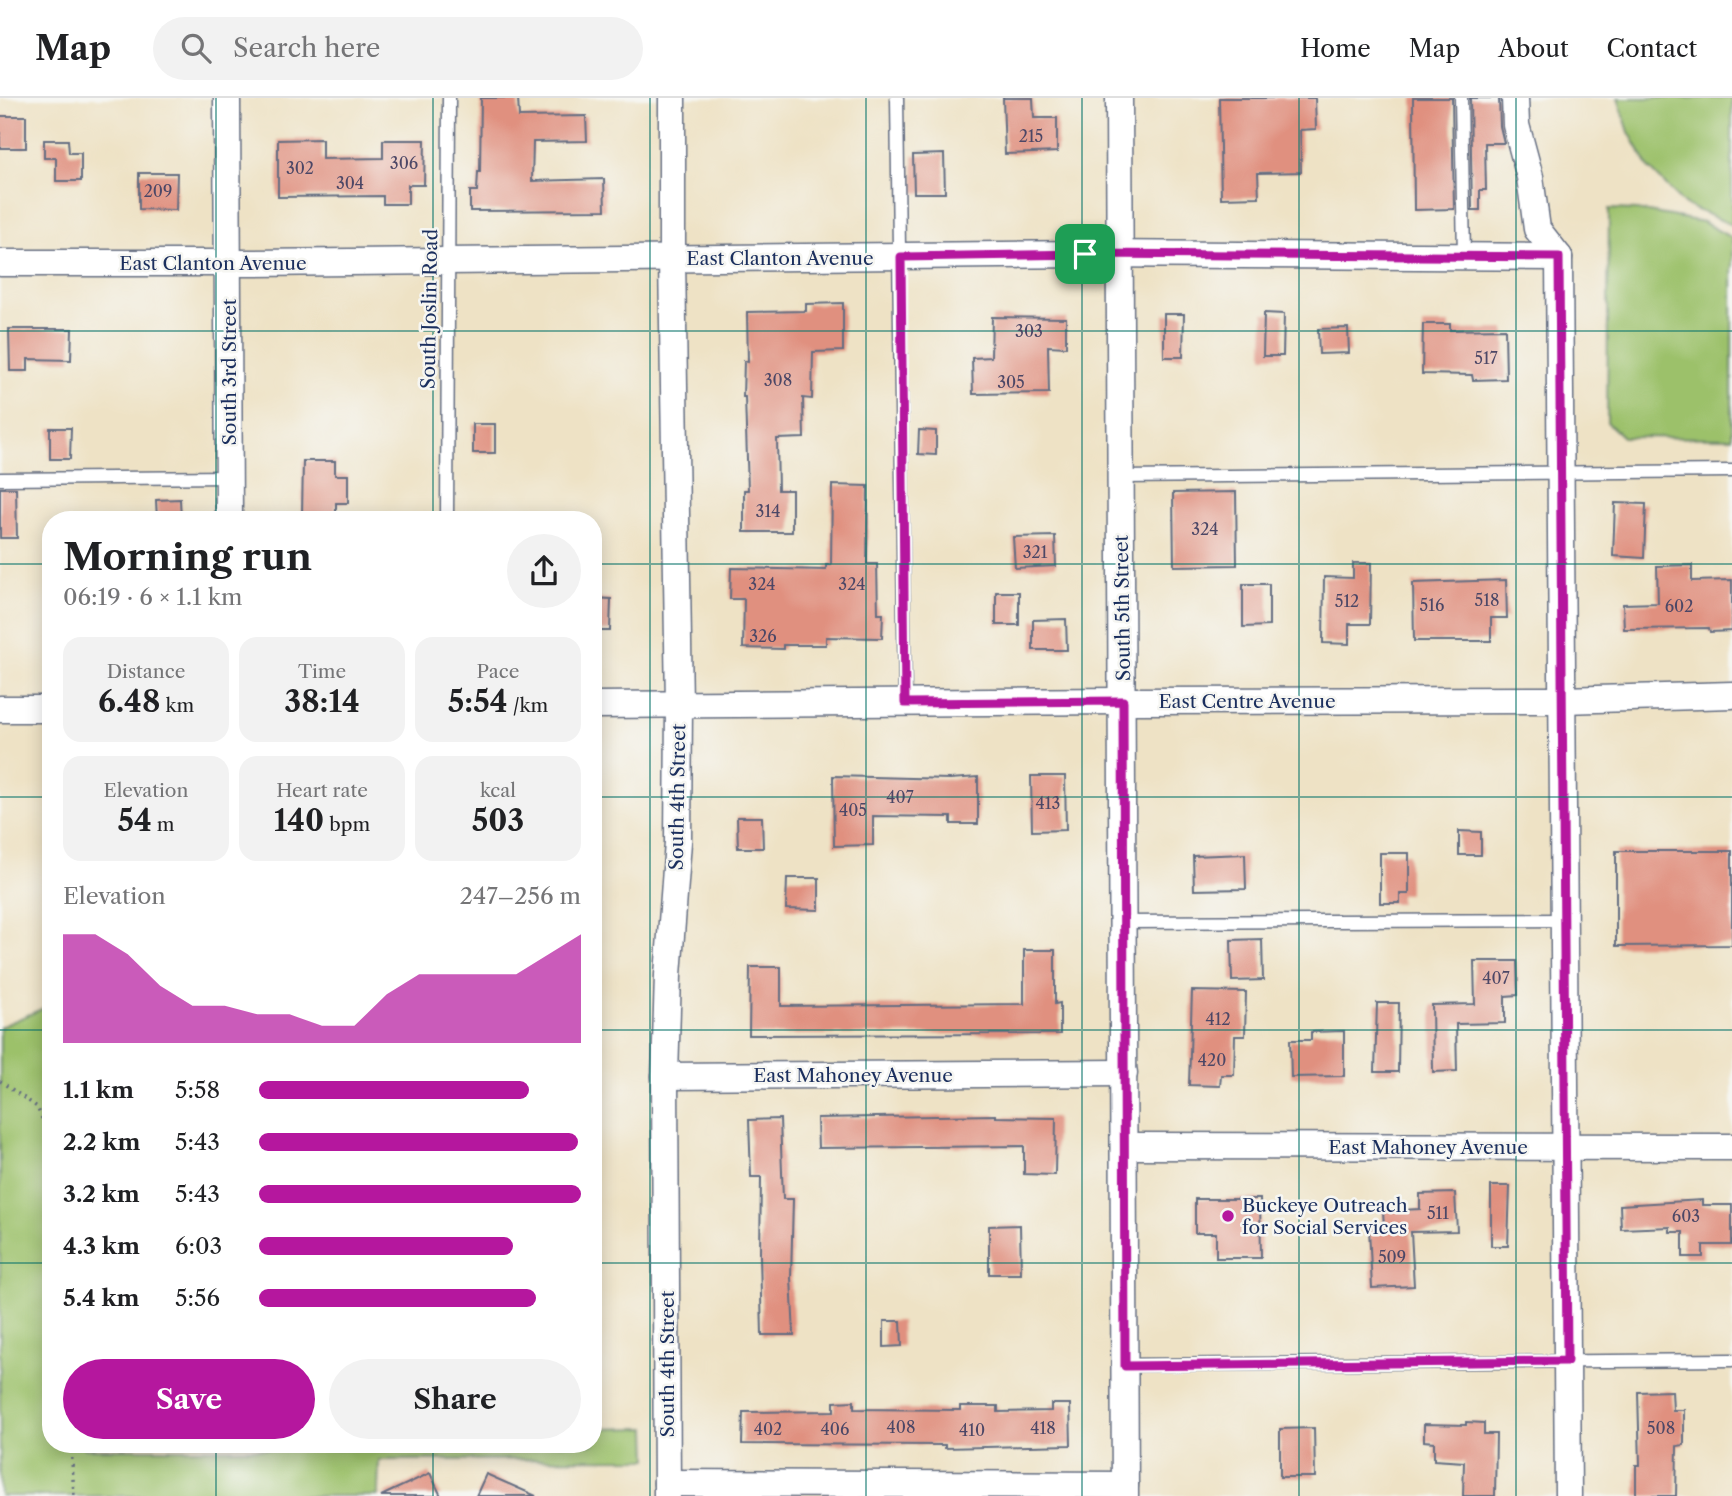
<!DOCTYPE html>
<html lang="en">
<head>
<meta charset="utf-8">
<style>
	:root { --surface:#fff; --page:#f2f2f2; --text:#202124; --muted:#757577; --line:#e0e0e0; --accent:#b5179e }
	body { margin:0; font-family:"Libre Caslon Text",serif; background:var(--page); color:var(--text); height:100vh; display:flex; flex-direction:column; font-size:26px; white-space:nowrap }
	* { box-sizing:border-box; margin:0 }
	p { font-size:23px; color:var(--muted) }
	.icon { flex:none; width:38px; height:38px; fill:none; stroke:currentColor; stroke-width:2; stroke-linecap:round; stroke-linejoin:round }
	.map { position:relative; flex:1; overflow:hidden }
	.details { position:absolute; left:42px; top:413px; width:560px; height:942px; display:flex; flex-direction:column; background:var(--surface); border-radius:28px; box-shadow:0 4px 18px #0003 }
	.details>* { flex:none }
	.pin { position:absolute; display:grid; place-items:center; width:60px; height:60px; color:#fff; margin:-30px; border-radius:14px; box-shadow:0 4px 10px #0006 }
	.round { display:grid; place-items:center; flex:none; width:74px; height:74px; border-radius:37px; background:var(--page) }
	.summary { display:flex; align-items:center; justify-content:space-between; height:119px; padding:0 21px }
	h1 { font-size:38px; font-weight:700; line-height:52px }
	.metrics { display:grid; grid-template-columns:repeat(3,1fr); gap:10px; height:119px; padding:7px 21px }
	.metrics div { display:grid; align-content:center; border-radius:18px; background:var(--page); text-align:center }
	.metrics b { font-size:30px; font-weight:700 }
	.metrics small { font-size:19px; font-weight:400 }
	.metrics p { font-size:19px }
	.chart { height:196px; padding:14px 21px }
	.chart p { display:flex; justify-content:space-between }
	.chart svg { width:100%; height:126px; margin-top:7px; fill:var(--accent); opacity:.7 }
	.action { display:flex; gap:14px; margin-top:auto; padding:14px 21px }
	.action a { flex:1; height:80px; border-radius:42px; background:var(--accent); color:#fff; font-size:28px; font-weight:700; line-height:80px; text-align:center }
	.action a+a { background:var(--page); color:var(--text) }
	ul { padding:0 21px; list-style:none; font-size:23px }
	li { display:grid; grid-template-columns:112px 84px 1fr; align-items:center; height:52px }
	li i { height:18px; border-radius:9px; background:var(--accent) }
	header { display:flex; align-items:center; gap:42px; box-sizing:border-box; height:98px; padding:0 35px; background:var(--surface); border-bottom:2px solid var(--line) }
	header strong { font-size:33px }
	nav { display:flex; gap:38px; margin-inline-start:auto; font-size:24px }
	.search { width:490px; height:63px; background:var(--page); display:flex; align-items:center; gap:18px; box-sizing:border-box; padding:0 24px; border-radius:38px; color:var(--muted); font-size:26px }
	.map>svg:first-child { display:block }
</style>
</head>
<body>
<header>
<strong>Map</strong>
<div class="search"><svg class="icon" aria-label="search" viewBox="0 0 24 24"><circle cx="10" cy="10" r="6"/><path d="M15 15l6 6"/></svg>Search here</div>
<nav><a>Home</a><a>Map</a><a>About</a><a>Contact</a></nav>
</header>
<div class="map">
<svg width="1732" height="1398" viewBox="0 0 1732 1398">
	<rect width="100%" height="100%" fill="#f6f6f2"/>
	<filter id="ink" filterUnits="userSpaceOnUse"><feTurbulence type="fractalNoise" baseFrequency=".0143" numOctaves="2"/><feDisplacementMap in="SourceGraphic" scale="14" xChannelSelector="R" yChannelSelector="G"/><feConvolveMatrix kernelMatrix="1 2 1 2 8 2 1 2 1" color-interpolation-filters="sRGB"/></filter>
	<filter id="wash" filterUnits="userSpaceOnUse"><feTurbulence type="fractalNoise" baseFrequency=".00686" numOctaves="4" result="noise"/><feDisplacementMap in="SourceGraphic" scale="28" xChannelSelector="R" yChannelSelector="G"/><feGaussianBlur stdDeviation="1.57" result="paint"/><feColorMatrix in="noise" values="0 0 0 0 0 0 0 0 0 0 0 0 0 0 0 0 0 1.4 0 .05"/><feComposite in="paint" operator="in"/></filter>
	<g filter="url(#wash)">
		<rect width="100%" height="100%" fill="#eee2c5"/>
		<g fill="#9cc16b" stroke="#5c7864" stroke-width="2">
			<path d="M1618,0h114v127l-47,-20 -36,-37 -20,-36z"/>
			<path d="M1609,111l28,1 66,12 29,16v200l-109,-1 -16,-15z"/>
			<path d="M51,907v439h32l1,5h276l5,-5h228v-15l54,-1 1,31 -269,1 -1,36h-378v-469z"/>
		</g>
		<g id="blocks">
			<g fill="#e0907f">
				<path d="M481,0h37l1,19 67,-1 1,25 -54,1 -1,39 72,-2 1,31 -135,1v-20h7l1,-19h2z"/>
				<path d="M1003,0h30l1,20h23v34l-52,2z"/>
				<path d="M1219,0h96l1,31 -16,1 1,42 -43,1 1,24 -38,1z"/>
				<path d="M1413,0h39l2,111 -40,1z"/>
				<path d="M1470,0h29l1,28 4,17h-19l1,47h-6v20h-8z"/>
				<rect x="0" y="18" width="26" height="32"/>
				<path d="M322,41v20l61,-1v-18h42l-1,45h-16v19h-25v-8l-105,1v-57z"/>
				<path d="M44,42h24l1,13h12v28h-25v-23h-12z"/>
				<path d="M944,56l1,39h-31l-1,-38z"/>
				<path d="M139,75h38l-1,37 -37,-1z"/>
				<path d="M843,205v48l-30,1 -1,47 -9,-1 1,40 -27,1 1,51h14v42h-48v-42h4l-3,-93h-2l1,-36 4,1 -1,-50 59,-1v-7z"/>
				<path d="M1264,215l20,1 -1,42h-20z"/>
				<path d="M1164,216h20l-1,43h-19z"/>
				<path d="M992,219l74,1v29l-18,-1 1,47 -76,1 -1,-36 19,-1z"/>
				<path d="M1423,226h27v6l55,-1 1,50 -33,1 -1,-5 -50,-1z"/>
				<path d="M1348,230l1,25 -30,1 -1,-25z"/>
				<path d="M9,231h63l-1,31 -43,-1v12h-18z"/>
				<rect x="473" y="326" width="22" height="29"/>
				<path d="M50,330h21l-1,31h-20z"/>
				<path d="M919,332l17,1v24l-18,-1z"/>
				<path d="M303,363h32v14h13v28h-12v12h-34z"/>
				<path d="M832,387l36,1 -1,78h10l1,50h5l-1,24 -56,-1v8h-43v4l-40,-1 1,-49h-14l1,-31 95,2v-5h5z"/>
				<path d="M0,390h16l1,50h-17z"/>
				<path d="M1236,394l1,73 -63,1 -1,-73z"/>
				<path d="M180,401l1,21h-24l-1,-20z"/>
				<path d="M1615,405l31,1 -2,54 -31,-2z"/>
				<path d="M1055,438l1,30 -41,2 -2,-31z"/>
				<path d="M1353,465h18l-1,61h-21v20l-26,-1 1,-66 29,1z"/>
				<path d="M1692,467v16l40,-1v51l-22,1 -1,-4 -85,1 -1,-25 35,-1 -1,-37z"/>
				<path d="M1506,482l1,38h-16v23h-77l-1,-58z"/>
				<path d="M1243,486h26v42l-26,1z"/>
				<rect x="996" y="494" width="23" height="33"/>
				<path d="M593,500l18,1 -1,32h-17z"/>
				<path d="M1066,521l1,31h-34v-30z"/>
				<path d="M833,678l117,3 28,-2v47h-27v-7l-78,-1v29l-39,1z"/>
				<path d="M1031,678h34l1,54 -34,1z"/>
				<path d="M737,719h25l1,31h-25z"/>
				<path d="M1459,733l22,1v23h-22z"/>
				<path d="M1616,753h116v94l-116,1z"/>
				<path d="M1380,755h29v41h-9v9h-20z"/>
				<path d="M1245,756l1,35 -52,1 -1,-34z"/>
				<path d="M787,780h32v32l-33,-1z"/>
				<path d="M1262,841l1,41 -31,1 -1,-41z"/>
				<path d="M1024,852h31v54l5,-1v31l-311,1 1,-68h31v39l243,-2z"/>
				<path d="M1474,863h43l1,34 -13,1v27l-49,1 1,47 -24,1 -1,-67 43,-1z"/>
				<path d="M1192,893l54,1 -1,44h-10l-1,39h-13l-1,11 -31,-1z"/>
				<path d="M1377,905h22l-1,69h-23z"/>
				<path d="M1344,933v45l-53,1 -1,-37h21v-8z"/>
				<path d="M996,1017v2l60,1 -1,57 -31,-1v-28l-206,2 -1,-30z"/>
				<path d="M780,1021l3,80h10l-2,79 3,57h-32l-2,-80 1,-78h-10l-2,-57z"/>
				<path d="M1491,1088h19l-2,60h-17z"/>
				<path d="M1455,1095l2,38 -46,1 3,54 -42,2 -3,-60 15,-1 -1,-16 37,-2v-15z"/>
				<path d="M1195,1101h65l1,59h-45v-25h-21z"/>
				<path d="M1702,1102v5h30v40h-29v12h-20v-25h-13v-5l-49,2 -1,-24z"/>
				<path d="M1020,1127l1,49h-32v-48z"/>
				<path d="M884,1223h17l1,25 -18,1z"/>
				<path d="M1672,1293l1,19h11v35l-7,1 -1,50h-40v-31h4l-2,-73z"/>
				<path d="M854,1303v8l106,1v-4h38v6l53,-1v-7h19l1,41 -126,3v-3l-203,-1 1,-32 91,-1v-9z"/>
				<path d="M1466,1324l18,1v11h12l-1,62h-32l1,-34 -30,-2v-18l-10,-1v-17l42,1z"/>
				<path d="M1314,1330l1,49h-35v-48z"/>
				<path d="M430,1375l11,23h-60z"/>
				<path d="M486,1376l50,22h-60z"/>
			</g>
		</g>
	</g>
	<g filter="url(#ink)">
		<use href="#blocks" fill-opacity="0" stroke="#656e82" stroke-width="2"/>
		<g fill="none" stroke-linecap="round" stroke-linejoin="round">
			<defs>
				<g id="lane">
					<path d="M897,0l8,605"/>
					<path d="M1461,0l3,158"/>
					<path d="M1121,379l611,-6"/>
					<path d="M0,381l229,-2"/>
					<path d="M447,422l2,-422"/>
					<path d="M1124,824l439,-2"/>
					<path d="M1125,1267l607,-5"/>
				</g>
				<g id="street">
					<path d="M227,0l2,422"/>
					<path d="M1119,0l6,1398"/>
					<path d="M1515,0l1,27 14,52 7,52 22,28 9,1239"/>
					<path d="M0,165h254l831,-9 474,3"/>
					<path d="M593,607l530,-4 440,-1 169,-5"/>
					<path d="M0,611h51"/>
					<path d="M665,978l459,-3"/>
					<path d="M1124,1048l608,1"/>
					<path d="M667,1385l458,2"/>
					<path d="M667,1398l-2,-420 3,-101 10,-133 1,-137 -7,-446v-161"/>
				</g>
			</defs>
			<use href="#lane" stroke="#656e82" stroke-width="15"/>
			<use href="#street" stroke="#656e82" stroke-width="29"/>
			<g stroke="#656e82" stroke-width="3.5" stroke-dasharray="2 5" stroke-linecap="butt">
				<path d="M0,983l37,26 14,32"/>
				<path d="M71,1346l3,52"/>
			</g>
			<use href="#lane" stroke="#fff" stroke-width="12"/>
			<use href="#street" stroke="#fff" stroke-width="26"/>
		</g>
	</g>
	<g fill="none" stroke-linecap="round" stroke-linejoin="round" filter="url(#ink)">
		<defs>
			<path id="route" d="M1085,156l474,3 8,1104 -442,5 -2,-665 -218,2 -4,-446z"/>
		</defs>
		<use href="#route" stroke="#fff" stroke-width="14"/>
		<use href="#route" stroke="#b5179e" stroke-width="9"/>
	</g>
	<path fill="none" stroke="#0f766e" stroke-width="2" stroke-opacity="0.55" d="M216,0v422M433,0v422M650,0v1398M866,0v1398M1082,0v1398M1299,0v1398M1516,0v1398M0,233h1732M0,466h51M593,466h1139M0,699h51M593,699h1139M0,932h51M593,932h1139M0,1165h51M593,1165h1139M216,1346v52M433,1346v52"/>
	<circle fill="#b5179e" stroke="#f6f6f2" stroke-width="2.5" cx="1228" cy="1118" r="7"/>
	<g text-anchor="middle" stroke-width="5" stroke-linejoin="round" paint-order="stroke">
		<g font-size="16" fill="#4c4766">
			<text x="1031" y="44">215</text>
			<text x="404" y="71">306</text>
			<text x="300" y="76">302</text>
			<text x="350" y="91">304</text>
			<text x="158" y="99">209</text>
			<text x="1029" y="239">303</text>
			<text x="1486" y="266">517</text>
			<text x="778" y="288">308</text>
			<text x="1011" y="290">305</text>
			<text x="768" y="419">314</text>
			<text x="1205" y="437">324</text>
			<text x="1035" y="460">321</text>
			<text x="762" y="492">324</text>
			<text x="852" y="492">324</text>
			<text x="1487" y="508">518</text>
			<text x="1347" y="509">512</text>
			<text x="1432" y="513">516</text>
			<text x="1679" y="514">602</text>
			<text x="763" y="544">326</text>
			<text x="900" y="705">407</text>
			<text x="1048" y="711">413</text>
			<text x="853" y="718">405</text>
			<text x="1496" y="886">407</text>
			<text x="1218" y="927">412</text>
			<text x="1212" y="968">420</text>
			<text x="1438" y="1121">511</text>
			<text x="1686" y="1124">603</text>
			<text x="1392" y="1165">509</text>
			<text x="901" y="1335">408</text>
			<text x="1043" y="1336">418</text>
			<text x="1661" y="1336">508</text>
			<text x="768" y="1337">402</text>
			<text x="835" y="1337">406</text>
			<text x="972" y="1338">410</text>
		</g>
		<g font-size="19" fill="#1b2f5e" stroke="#f6f6f2">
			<text x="780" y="167">East Clanton Avenue</text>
			<text x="213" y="172">East Clanton Avenue</text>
			<text transform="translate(429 211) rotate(-89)" y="7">South Joslin Road</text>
			<text transform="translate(229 274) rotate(-90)" y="7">South 3rd Street</text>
			<text transform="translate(1122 510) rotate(-91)" y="7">South 5th Street</text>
			<text x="1247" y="610">East Centre Avenue</text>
			<text transform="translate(677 699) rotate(-89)" y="7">South 4th Street</text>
			<text x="853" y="984">East Mahoney Avenue</text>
			<text x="1428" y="1056">East Mahoney Avenue</text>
			<text transform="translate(667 1266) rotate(-90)" y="7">South 4th Street</text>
		</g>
		<g font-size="19" fill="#1b2f5e" stroke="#f6f6f2" text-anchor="start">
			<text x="1242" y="1114">Buckeye Outreach<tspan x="1242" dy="22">for Social Services</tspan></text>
		</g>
	</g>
</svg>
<div class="pin" style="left:1085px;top:156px;background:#1e9e55"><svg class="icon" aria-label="arrive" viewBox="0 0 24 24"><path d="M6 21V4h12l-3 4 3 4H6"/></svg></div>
<section class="details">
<div class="summary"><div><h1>Morning run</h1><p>06:19 · 6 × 1.1 km</p></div><a class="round"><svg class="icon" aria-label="share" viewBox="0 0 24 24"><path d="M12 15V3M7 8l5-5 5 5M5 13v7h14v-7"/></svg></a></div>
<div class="metrics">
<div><p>Distance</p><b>6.48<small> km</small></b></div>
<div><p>Time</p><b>38:14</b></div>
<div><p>Pace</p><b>5:54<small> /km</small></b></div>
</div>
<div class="metrics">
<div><p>Elevation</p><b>54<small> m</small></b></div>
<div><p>Heart rate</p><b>140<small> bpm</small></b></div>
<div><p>kcal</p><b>503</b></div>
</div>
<div class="chart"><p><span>Elevation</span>247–256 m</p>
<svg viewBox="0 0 160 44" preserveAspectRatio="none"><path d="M0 44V6L10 6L20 13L30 24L40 31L50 31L60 34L70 34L80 38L90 38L100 27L110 20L120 20L130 20L140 20L150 13L160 6V44z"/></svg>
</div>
<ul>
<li><b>1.1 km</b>5:58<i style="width:84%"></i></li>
<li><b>2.2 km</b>5:43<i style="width:99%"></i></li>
<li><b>3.2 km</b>5:43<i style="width:100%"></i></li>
<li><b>4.3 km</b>6:03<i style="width:79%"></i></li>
<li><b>5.4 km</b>5:56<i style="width:86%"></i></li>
</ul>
<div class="action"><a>Save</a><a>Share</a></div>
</section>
</div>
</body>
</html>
